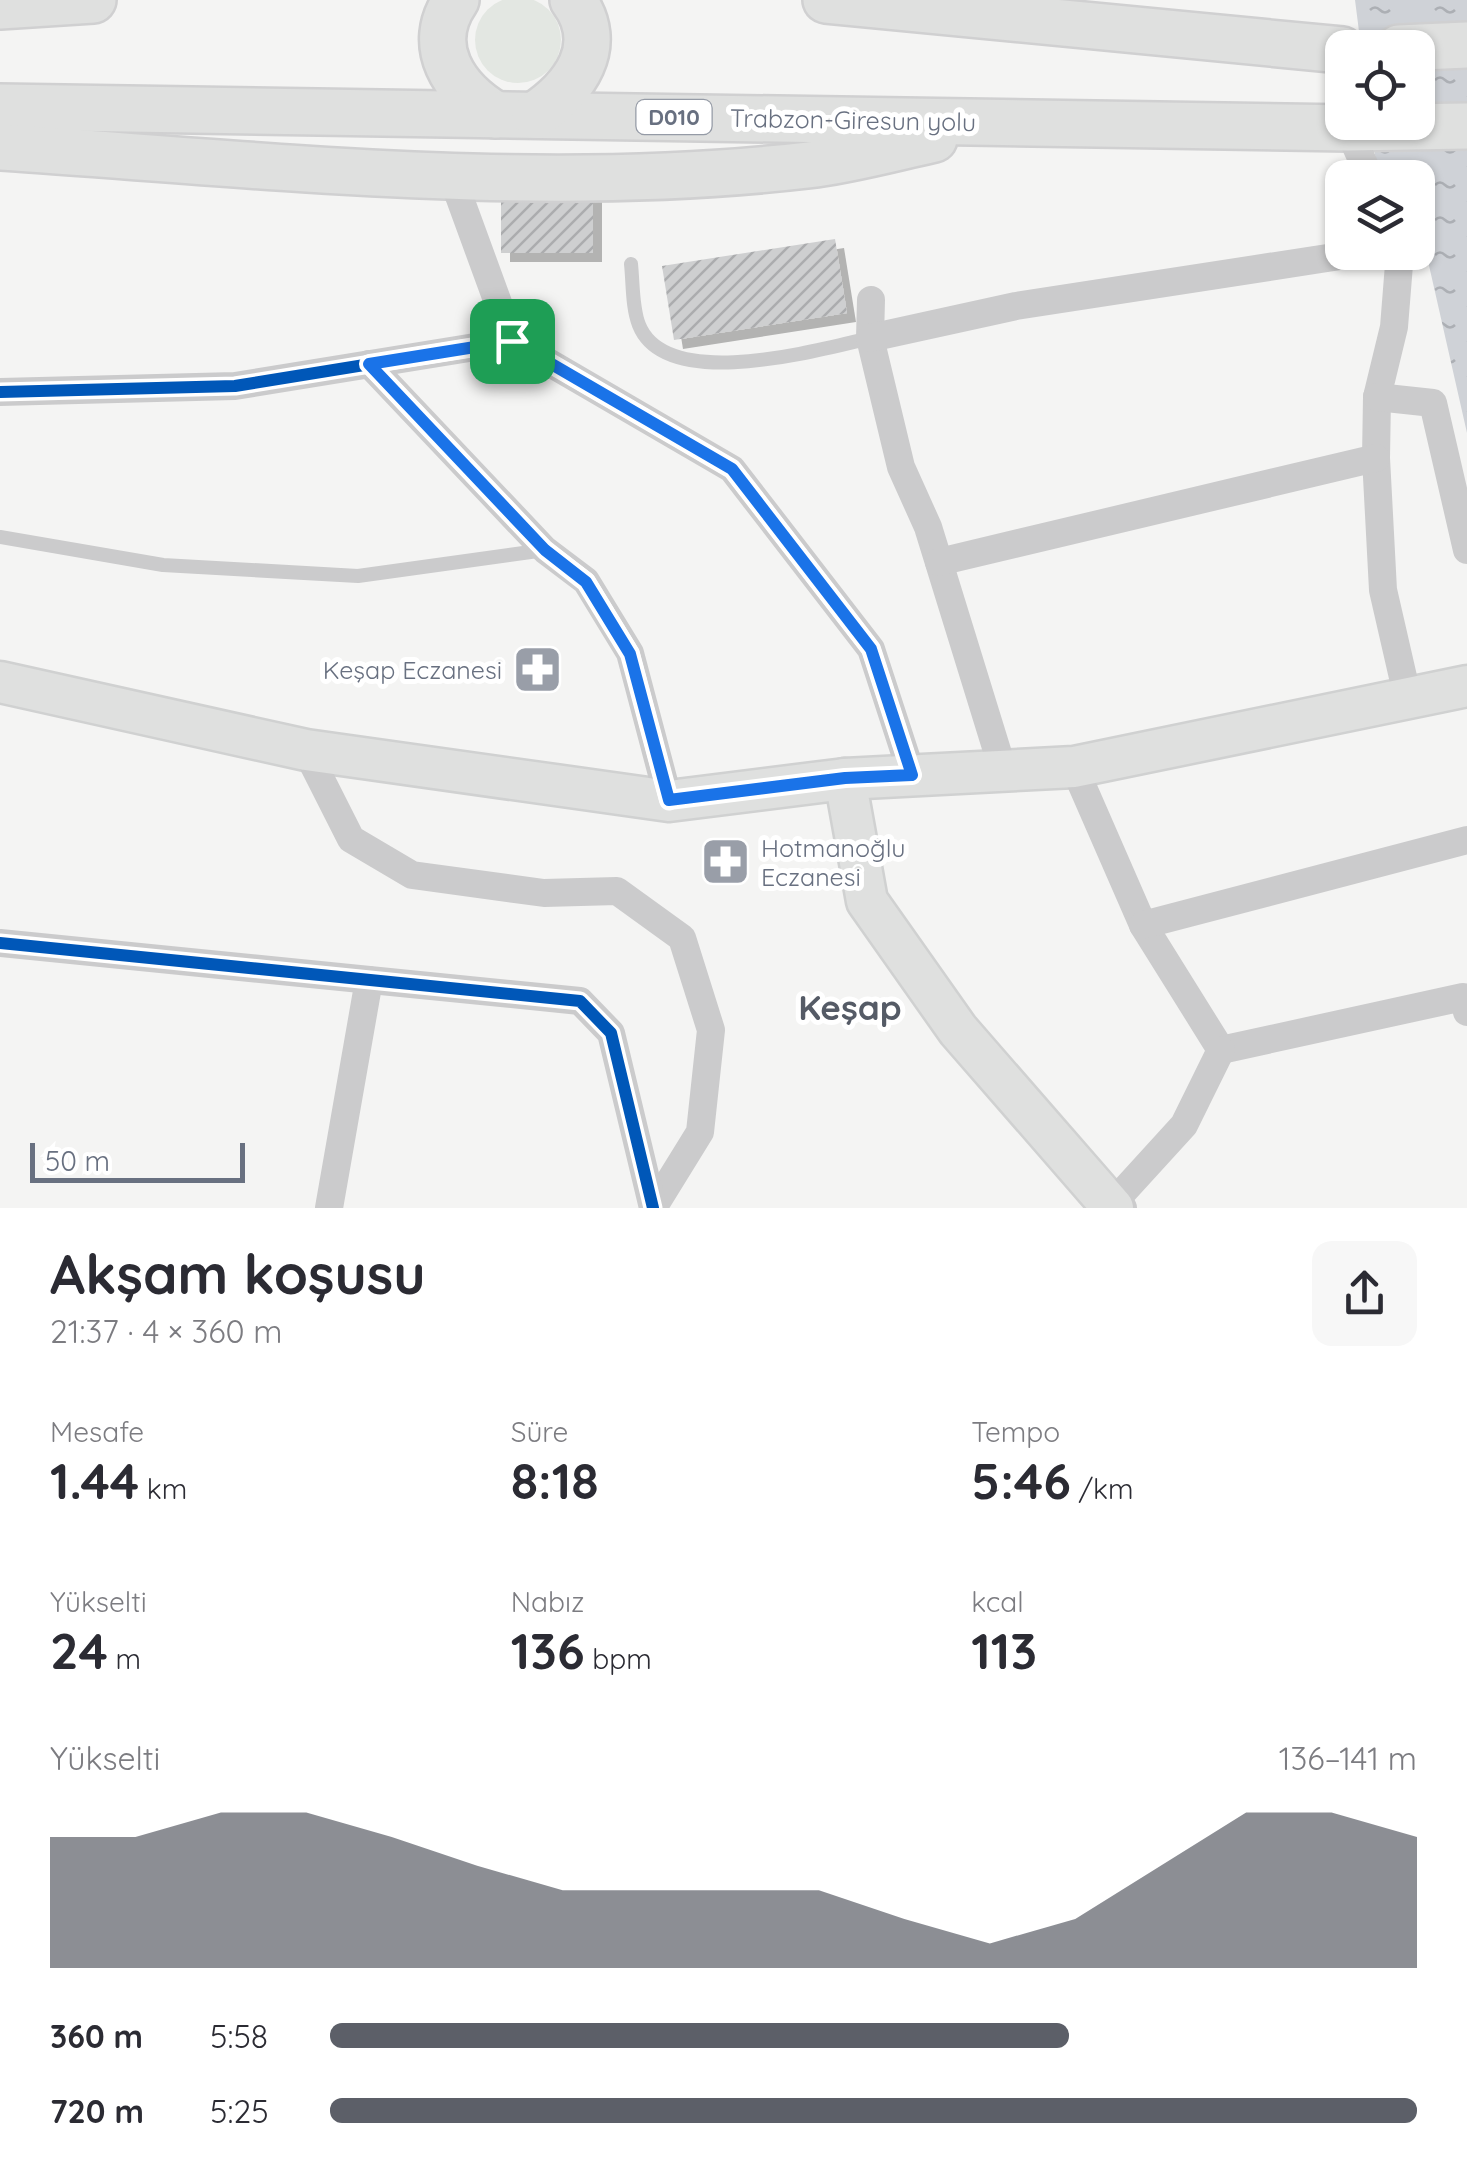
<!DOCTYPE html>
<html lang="tr">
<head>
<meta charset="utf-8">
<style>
	:root { --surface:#fff; --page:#f7f7f7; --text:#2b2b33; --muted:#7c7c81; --accent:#5c5f68 }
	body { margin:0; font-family:Quicksand,sans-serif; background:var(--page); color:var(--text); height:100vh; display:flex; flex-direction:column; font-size:38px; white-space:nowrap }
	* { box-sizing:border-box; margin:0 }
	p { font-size:32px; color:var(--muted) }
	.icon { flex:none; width:55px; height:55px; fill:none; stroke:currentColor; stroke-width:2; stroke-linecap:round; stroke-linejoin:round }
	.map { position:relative; height:1208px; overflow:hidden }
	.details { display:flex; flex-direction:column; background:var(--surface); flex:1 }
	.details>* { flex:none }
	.controls { position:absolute; left:1325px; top:30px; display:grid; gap:20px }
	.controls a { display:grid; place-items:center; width:110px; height:110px; border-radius:20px; background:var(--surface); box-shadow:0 2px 8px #0004; font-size:50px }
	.scale { position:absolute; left:30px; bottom:25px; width:215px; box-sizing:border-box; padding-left:10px; border:5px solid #687080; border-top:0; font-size:28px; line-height:35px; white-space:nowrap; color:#687080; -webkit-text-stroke:8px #fff; paint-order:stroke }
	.pin { position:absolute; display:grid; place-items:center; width:85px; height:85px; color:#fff; margin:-42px; border-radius:20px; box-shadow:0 5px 15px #0006 }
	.round { display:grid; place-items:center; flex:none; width:105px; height:105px; border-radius:20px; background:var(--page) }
	.headline { display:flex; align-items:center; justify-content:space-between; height:170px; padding:0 50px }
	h1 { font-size:55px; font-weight:700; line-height:75px }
	.stats { display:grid; grid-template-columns:repeat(3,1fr); gap:15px; height:170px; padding:10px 50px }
	.stats div { display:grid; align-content:center }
	.stats b { font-size:50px; font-weight:700 }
	.stats small { font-size:28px; font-weight:400 }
	.stats p { font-size:28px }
	.chart { height:280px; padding:20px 50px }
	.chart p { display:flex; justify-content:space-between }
	.chart svg { width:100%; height:180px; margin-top:10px; fill:var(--accent); opacity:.7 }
	ul { padding:0 50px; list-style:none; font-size:32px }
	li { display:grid; grid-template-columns:160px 120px 1fr; align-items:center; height:75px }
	li i { height:25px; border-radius:12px; background:var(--accent) }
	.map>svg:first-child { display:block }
</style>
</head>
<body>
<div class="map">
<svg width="1467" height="1208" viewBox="0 0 1467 1208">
	<defs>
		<pattern id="water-ripples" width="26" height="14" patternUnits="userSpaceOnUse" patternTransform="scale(2.5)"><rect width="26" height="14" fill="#cfd2d7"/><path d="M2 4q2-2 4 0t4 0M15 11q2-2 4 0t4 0" fill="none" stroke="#acafb4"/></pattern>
		<pattern id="building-hatch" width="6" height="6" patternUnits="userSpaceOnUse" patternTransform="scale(2.5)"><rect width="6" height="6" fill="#cecfd0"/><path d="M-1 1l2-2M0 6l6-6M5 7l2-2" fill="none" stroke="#abacae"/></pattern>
		<filter id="shadow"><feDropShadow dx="9" dy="9" stdDeviation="0" flood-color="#0004"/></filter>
	</defs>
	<rect width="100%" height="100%" fill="#f4f4f3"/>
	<circle fill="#e3e7e2" cx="518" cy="40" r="43"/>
	<path fill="url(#water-ripples)" d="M1355,0h112v433l-49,-216v-39l-34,-1 -7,-7 -6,-47 47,-1v-74l-57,-1z"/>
	<g fill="url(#building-hatch)" filter="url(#shadow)">
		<rect x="501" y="190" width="92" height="63"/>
		<path d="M835,239l12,74 -173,27 -12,-74z"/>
	</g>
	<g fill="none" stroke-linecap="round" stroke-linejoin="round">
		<defs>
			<g id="secondary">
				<path d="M0,682l306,68 363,51 176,-22 229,-12 393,-81"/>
				<path d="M845,779l22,122 91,129 155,178"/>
			</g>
			<g id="trunk">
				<path d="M456,0c-32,46 -2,90 40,115"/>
				<path d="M826,0l516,50"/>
				<path d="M0,6l93,-6"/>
				<path d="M1399,48l68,-3"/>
				<path d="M0,107l1348,21 119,-2"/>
				<path d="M535,115c39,-26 72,-69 38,-115"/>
				<path d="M0,147c267,18 541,49 808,18 42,-5 85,-17 126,-26"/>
			</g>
		</defs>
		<use href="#secondary" stroke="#d0d1d1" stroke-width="45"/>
		<use href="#trunk" stroke="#d0d0d1" stroke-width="50"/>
		<g stroke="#cbcbcc" stroke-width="14">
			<path d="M631,264c2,18 1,44 8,61 27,68 179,25 231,13"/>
			<path d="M0,537l163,28 195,11 187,-26"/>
		</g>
		<g stroke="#cbcbcc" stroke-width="28">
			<path d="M1348,128l22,50"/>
			<path d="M451,174l61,167"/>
			<path d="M1400,252l-6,75 -17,70 -1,61 7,132 25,109"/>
			<path d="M871,300l-1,38 31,129 27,60 75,243"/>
			<path d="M870,338l146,-32 350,-54"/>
			<path d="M369,364l176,186 41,31 44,72 39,148"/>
			<path d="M0,392l235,-6 277,-45 220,128 139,180 41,126"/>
			<path d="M1377,397l56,6 34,147"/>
			<path d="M939,562l437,-104"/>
			<path d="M306,750l45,89 61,36 132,18 73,-2 65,47 29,92 -11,102 -47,76"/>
			<path d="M1074,767l69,158 78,125"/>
			<path d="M1143,925l324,-85"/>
			<path d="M0,943l580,58 31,32 42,175"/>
			<path d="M1221,1050l242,-53 4,15"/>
			<path d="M329,1208l40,-228"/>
			<path d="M1123,1208l-11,-4 72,-79 37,-75"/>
		</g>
		<use href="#secondary" stroke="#dfe0df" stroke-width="40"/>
		<use href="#trunk" stroke="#dfe0df" stroke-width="45"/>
		<defs>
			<g id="cycleway">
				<path d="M369,364l176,186 41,31 44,72 39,148"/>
				<path d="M0,392l235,-6 277,-45 220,128 139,180 41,126"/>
				<path d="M0,943l580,58 31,32 42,175"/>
			</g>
		</defs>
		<use href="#cycleway" stroke="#fff" stroke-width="19"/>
		<use href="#cycleway" stroke="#0057b8" stroke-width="12"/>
	</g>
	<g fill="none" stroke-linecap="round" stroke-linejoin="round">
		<defs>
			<path id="route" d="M512,341l220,128 139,180 41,126 -67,3 -176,22 -39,-146 -44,-72 -41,-32 -176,-186z"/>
		</defs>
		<use href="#route" stroke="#fff" stroke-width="20"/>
		<use href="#route" stroke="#1a73e8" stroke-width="12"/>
	</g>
	<defs>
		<symbol id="pharmacy-square" viewBox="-11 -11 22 22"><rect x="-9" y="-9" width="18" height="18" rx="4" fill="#999ea8" stroke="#fff"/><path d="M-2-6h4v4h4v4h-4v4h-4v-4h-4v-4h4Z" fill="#fff"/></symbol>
	</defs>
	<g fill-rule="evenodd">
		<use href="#pharmacy-square" x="510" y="642" width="55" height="55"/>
		<use href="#pharmacy-square" x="698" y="834" width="55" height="55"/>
	</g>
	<g text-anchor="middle" stroke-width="10" stroke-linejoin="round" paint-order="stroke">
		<rect fill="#fff" stroke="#959ba6" stroke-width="2.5" x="636.5" y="100" width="75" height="34" rx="8"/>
		<g font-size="22" font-weight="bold" fill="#687080">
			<text x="674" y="125">D010</text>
		</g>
		<g font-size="25" fill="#687080" stroke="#fff">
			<text transform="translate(853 120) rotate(1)" y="9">Trabzon-Giresun yolu</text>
		</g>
		<g font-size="25" fill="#687080" stroke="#fff" text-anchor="end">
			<text x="502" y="679">Keşap Eczanesi</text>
			<text x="761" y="857" text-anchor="start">Hotmanoğlu<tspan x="761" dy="29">Eczanesi</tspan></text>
		</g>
		<g font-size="35" font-weight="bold" fill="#555b66" stroke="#fff">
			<text x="850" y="1020">Keşap</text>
		</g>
	</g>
</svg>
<div class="controls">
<a><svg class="icon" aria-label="locate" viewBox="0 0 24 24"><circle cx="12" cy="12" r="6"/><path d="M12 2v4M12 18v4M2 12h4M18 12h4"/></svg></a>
<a><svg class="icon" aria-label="layers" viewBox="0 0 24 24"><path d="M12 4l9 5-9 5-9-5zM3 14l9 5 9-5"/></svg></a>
</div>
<div class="scale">50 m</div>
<div class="pin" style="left:512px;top:341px;background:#1e9e55"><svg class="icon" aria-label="arrive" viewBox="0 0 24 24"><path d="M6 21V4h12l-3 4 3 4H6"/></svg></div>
</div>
<section class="details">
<div class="headline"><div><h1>Akşam koşusu</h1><p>21:37 · 4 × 360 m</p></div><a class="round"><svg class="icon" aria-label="share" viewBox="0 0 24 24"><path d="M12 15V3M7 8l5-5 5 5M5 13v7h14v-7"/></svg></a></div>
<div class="stats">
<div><p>Mesafe</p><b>1.44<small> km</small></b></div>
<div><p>Süre</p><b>8:18</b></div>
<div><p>Tempo</p><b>5:46<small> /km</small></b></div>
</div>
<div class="stats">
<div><p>Yükselti</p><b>24<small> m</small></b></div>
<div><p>Nabız</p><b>136<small> bpm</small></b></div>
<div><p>kcal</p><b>113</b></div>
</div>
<div class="chart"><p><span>Yükselti</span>136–141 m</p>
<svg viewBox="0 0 160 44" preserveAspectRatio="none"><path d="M0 44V12L10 12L20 6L30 6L40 12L50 19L60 25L70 25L80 25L90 25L100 32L110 38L120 32L130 19L140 6L150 6L160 12V44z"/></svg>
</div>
<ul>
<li><b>360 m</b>5:58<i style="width:68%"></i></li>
<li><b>720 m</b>5:25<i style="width:100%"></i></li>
</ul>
</section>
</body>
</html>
